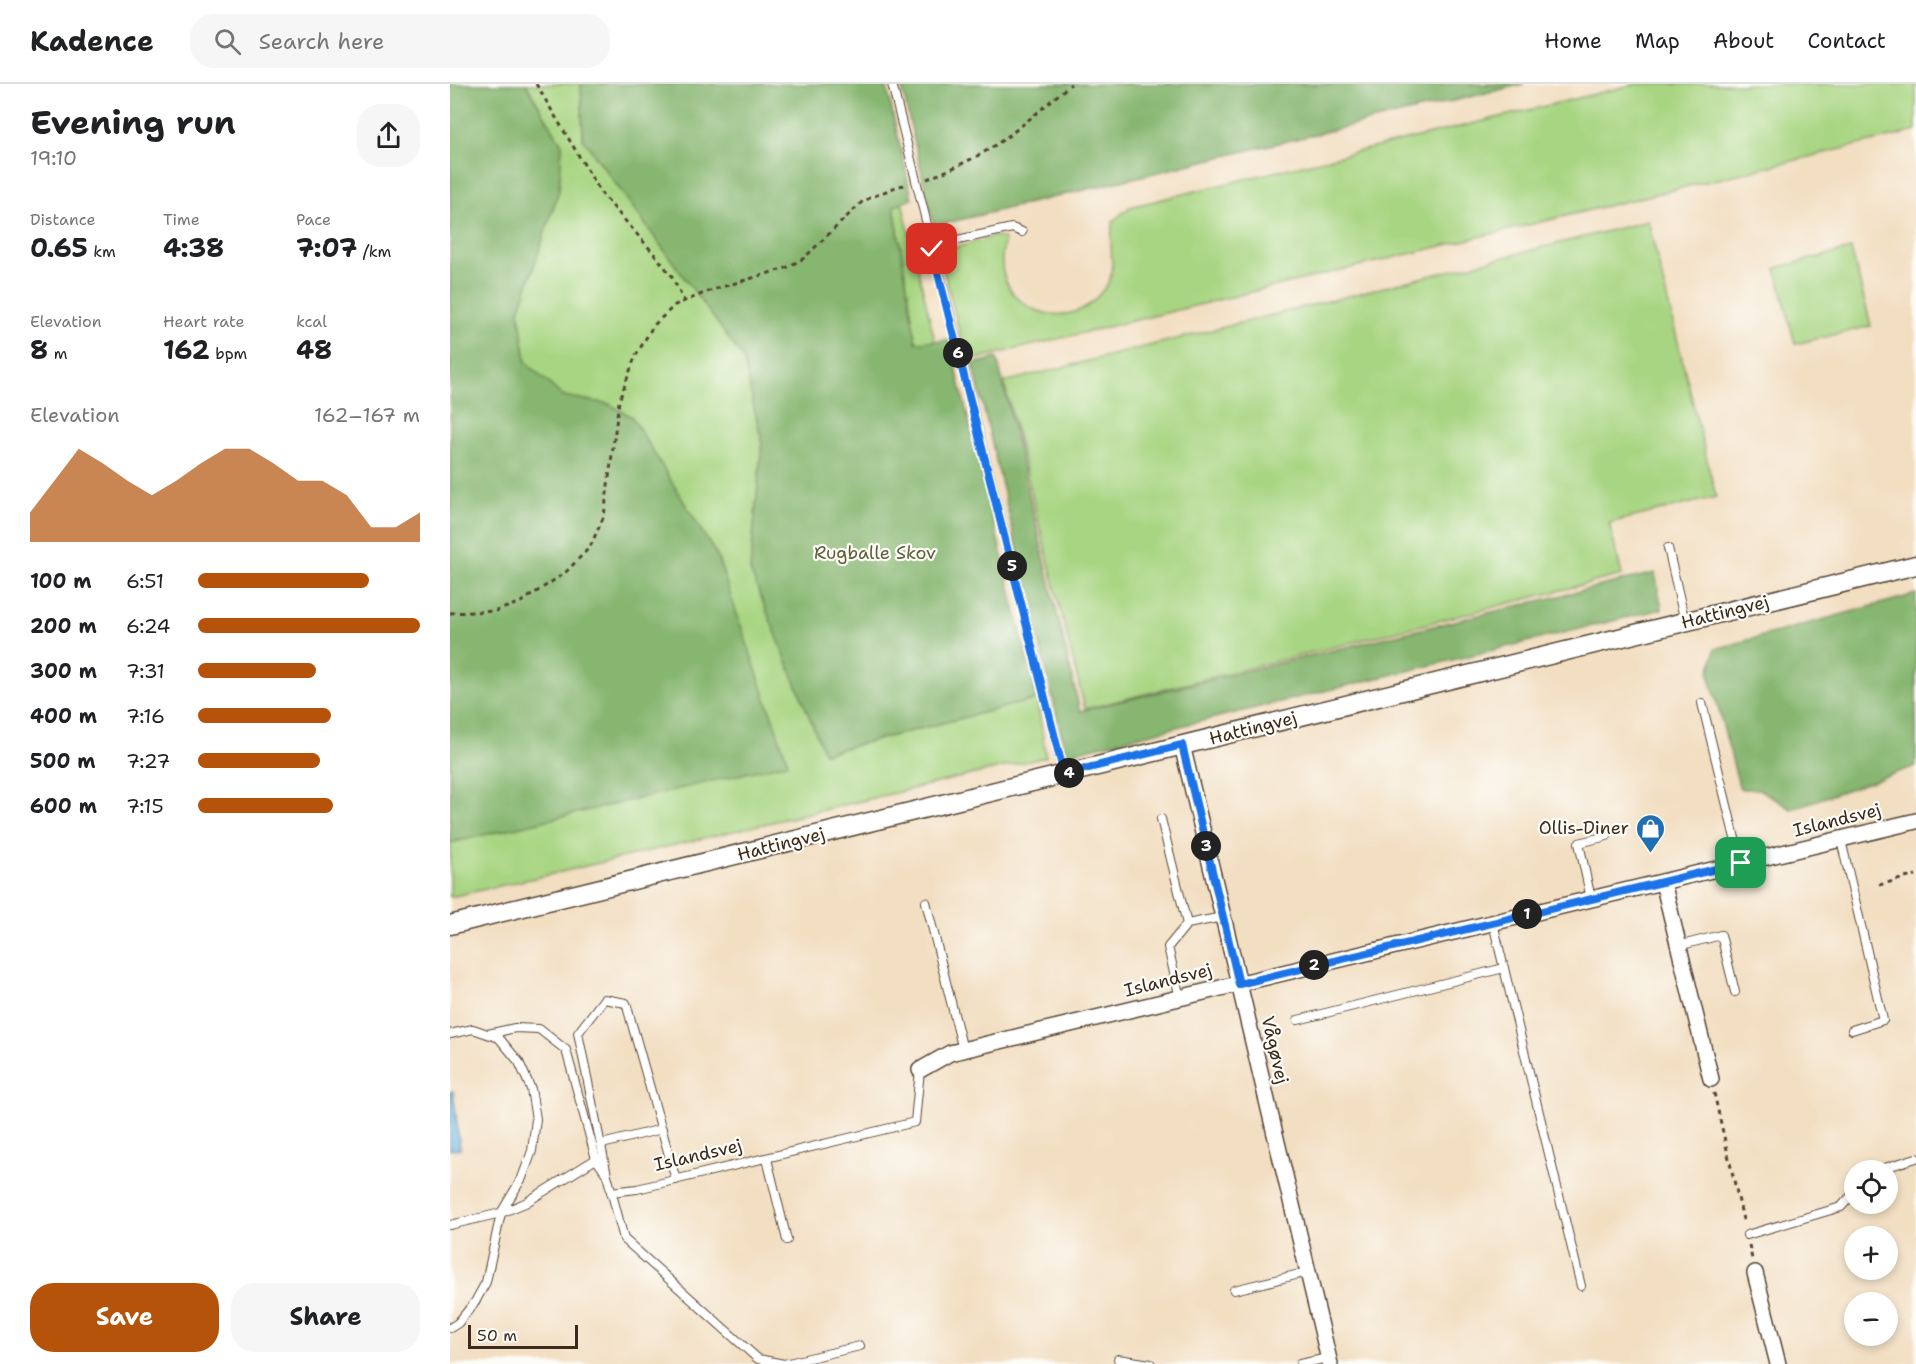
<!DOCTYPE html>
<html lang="en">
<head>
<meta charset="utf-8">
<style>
	:root { --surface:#fff; --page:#f6f6f6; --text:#202124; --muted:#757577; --line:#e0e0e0; --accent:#b45309 }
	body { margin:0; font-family:"Shantell Sans",sans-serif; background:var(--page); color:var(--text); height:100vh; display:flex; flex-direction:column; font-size:22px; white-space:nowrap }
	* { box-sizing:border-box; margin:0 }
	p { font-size:20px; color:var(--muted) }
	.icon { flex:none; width:33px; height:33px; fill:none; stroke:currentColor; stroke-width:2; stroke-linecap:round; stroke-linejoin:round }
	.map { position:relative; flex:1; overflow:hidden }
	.sheet { display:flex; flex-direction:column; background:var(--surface); width:450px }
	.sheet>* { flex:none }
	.tools { position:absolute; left:1394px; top:1076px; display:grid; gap:12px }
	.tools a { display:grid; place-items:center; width:54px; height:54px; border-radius:50%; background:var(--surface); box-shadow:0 3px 9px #0003; font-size:30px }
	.scale { position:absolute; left:18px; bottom:15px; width:110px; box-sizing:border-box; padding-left:6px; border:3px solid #3b2a1e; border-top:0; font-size:16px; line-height:21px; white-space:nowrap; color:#3b2a1e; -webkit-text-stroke:4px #fdfcf7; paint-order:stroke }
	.pin { position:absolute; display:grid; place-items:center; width:51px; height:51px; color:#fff; margin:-26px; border-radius:12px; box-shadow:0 3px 9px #0006 }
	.km { position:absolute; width:30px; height:30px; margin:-15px; border-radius:50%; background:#222; color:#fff; font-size:16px; line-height:30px; text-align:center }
	.round { display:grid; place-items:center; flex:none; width:63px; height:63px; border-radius:24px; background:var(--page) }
	.overview { display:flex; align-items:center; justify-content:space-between; height:102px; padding:0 30px }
	h1 { font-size:33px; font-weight:700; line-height:45px }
	.stats { display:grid; grid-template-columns:repeat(3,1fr); gap:9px; height:102px; padding:6px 30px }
	.stats div { display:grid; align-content:center }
	.stats b { font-size:26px; font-weight:700 }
	.stats small { font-size:16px; font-weight:400 }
	.stats p { font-size:16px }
	.chart { height:168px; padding:12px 30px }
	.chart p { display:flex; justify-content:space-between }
	.chart svg { width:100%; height:108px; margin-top:6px; fill:var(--accent); opacity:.7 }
	.button { display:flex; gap:12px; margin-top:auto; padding:12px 30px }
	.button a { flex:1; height:69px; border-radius:24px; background:var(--accent); color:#fff; font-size:24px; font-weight:700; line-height:69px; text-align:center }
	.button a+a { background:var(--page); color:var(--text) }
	ul { padding:0 30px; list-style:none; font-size:20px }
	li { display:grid; grid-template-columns:96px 72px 1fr; align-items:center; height:45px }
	li i { height:15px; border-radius:8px; background:var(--accent) }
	header { display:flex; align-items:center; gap:36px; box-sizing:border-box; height:84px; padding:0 30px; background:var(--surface); border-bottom:2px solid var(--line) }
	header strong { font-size:28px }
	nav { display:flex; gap:33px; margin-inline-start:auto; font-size:21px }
	.search { width:420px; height:54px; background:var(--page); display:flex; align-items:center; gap:15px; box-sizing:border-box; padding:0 21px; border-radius:24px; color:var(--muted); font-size:22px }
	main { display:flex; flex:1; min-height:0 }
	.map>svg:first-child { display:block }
</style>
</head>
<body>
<header>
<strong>Kadence</strong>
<div class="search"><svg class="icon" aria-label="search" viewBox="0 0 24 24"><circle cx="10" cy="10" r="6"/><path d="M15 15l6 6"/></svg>Search here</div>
<nav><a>Home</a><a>Map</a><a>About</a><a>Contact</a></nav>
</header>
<main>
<section class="sheet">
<div class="overview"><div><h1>Evening run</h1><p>19:10</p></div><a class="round"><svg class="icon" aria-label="share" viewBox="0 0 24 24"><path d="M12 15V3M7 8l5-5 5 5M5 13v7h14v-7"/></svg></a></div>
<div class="stats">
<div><p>Distance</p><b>0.65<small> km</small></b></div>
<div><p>Time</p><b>4:38</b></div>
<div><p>Pace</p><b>7:07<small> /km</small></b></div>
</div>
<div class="stats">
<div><p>Elevation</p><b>8<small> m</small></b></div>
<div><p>Heart rate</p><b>162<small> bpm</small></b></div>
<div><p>kcal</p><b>48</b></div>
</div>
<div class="chart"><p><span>Elevation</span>162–167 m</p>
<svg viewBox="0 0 160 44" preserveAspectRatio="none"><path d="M0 44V32L10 19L20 6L30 12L40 19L50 25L60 19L70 12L80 6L90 6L100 12L110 19L120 19L130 25L140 38L150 38L160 32V44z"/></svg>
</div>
<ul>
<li><b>100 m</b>6:51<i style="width:77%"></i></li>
<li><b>200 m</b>6:24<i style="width:100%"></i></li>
<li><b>300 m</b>7:31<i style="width:53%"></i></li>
<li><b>400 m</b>7:16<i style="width:60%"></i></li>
<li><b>500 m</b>7:27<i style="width:55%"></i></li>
<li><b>600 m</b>7:15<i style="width:61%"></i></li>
</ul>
<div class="button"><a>Save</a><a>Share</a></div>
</section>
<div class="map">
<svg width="1466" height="1280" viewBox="0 0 1466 1280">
	<rect width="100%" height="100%" fill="#fdfcf7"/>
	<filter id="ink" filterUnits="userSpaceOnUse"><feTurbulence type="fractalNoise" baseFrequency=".0167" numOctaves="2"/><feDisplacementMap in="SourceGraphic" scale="12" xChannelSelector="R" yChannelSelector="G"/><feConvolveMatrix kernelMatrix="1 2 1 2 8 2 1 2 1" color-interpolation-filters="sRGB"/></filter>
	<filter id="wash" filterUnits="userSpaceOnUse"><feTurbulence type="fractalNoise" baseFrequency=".008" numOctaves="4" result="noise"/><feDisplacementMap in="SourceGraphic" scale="24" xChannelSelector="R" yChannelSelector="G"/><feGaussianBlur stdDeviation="1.35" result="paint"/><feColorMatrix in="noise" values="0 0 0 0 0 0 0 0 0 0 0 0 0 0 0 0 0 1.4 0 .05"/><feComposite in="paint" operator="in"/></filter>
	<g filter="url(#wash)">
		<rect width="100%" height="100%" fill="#f2dec1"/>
		<g fill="#a8d582" stroke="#728050" stroke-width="1.5">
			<path d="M76,0h55l2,55 160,219 19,84 -12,128 75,183 212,-54 9,58 -485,115 -111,25v-54l337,-80 -70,-207 -85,-139 -23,-13 -47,-8 -36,-34 -7,-51 40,-121 3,-45z"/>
			<path d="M1186,0h280v47l-949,230 -26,-101 10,-11 45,-13 9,3c-3,12 -5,25 -1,37 12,39 67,53 94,20 3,-4 8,-9 11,-14 5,-13 2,-24 2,-37 0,-8 1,-16 2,-24l17,-14z"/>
			<path d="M452,118l33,139 -19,2 -22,-138z"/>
			<path d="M1198,137l68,276 -107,26 13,52 -537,134 -81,-327z"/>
			<path d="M1401,165l20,77 -76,18 -19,-76z"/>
		</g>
		<g fill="#86b670" stroke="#607047" stroke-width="1.5">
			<path d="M0,0h76l36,61 -3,45 -40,121 7,51 36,34 47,8 23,13 85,139 71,207 -338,80z"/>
			<path d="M131,0h305l26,115 -18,7 22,136 33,-2 88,359 -213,54 -74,-183 12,-128 -19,-84 -160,-219z"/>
			<path d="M451,0h623l-590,142z"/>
			<path d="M547,274l83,353 575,-138 7,36 -596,145 -93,-390z"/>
			<path d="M1466,510v172l-125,43 -32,-20h-19l-31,-115 6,-25z"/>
		</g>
		<path fill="#73b9ea" stroke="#577284" stroke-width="1.5" d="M3,1007l7,58 -10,1v-58z"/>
	</g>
	<g filter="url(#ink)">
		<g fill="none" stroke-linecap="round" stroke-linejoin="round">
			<defs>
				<g id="service">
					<path d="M442,0l172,690"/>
					<path d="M482,165l12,-6 68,-15 10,4"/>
					<path d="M1218,464l17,74"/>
					<path d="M1252,619l39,160"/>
					<path d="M711,735l26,105 -19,23 12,51"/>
					<path d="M1391,756l42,180 -31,10"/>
					<path d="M1141,815l-12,-56 28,-7"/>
					<path d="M476,818l37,148"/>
					<path d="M1043,839l88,363"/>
					<path d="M737,840l36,-7"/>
					<path d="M1228,862l43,-11 14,57"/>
					<path d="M848,936l206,-52"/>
					<path d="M0,950l23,-5 26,9 20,24 12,27 5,30 -4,32 -10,27 -21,35 -15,69 -11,20 -17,21 -8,5"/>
					<path d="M152,1060l60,-15"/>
					<path d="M146,1075l11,16 17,64 134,120 26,5"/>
					<path d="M317,1075l20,81"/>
					<path d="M1428,1086l38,-12"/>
					<path d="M157,1091l-29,-142 26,-34 22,4 50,177"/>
					<path d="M161,1108l26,-3 278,-67 5,-52"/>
					<path d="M0,1141l51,-12 24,-10 71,-44 -30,-109 -27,-21 -24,-1 -27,6"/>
					<path d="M1297,1151l94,-28 13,-14"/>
					<path d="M784,1206l74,-18"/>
					<path d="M668,1275l33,5"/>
					<path d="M334,1280l76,-18"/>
					<path d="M850,1280l28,-6"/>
				</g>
				<g id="minor">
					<path d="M732,661l148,619"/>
					<path d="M1213,798l48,197"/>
					<path d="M470,986l30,-17 966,-232"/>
					<path d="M1305,1189l23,91"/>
				</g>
				<path id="tertiary" d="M0,841l1466,-360"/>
			</defs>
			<use href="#service" stroke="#564536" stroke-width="10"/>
			<use href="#minor" stroke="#564536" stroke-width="18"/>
			<use href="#tertiary" stroke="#564536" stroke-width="21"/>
			<g stroke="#564536" stroke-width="3" stroke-dasharray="4.5 4.5" stroke-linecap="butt">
				<path d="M86,0l65,109 55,63 15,19 13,26"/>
				<path d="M477,95c20,-8 40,-17 59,-28 31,-19 57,-44 85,-67"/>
				<path d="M0,529l46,-2 25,-9 44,-29 25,-26 14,-31 15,-115 16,-44 18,-31 22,-21 37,-15 74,-22 18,-10 59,-57 35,-15 8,-1"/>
				<path d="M1429,801l37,-10"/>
				<path d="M1264,1009l30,131"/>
				<path d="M1299,1161l3,14"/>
			</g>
			<use href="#service" stroke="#fff" stroke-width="8"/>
			<use href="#minor" stroke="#fff" stroke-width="15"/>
			<use href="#tertiary" stroke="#fff" stroke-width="18"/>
		</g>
	</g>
	<g fill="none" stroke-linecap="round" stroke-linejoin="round" filter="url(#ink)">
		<defs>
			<path id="route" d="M482,165l132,525 118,-29 57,239 502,-121"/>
		</defs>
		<use href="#route" stroke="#fff" stroke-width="12"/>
		<use href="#route" stroke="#1a73e8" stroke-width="8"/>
	</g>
	<defs>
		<symbol id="shop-pin" viewBox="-11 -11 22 30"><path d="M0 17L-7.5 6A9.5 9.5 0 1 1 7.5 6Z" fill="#1f6fb2" stroke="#fdfcf7"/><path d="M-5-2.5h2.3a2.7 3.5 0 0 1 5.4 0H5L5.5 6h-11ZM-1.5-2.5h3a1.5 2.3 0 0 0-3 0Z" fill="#fff"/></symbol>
	</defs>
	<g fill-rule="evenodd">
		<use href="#shop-pin" x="1184" y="728" width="33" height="45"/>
	</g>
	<g text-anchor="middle" stroke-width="4.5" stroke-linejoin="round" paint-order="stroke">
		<g font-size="18" fill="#5c5d3c" stroke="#fdfcf7">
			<text x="425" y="475">Rugballe Skov</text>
		</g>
		<g font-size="18" fill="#3b2a1e" stroke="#fdfcf7">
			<text transform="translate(1275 528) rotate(-14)" y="6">Hattingvej</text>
			<text transform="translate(803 644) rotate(-14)" y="6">Hattingvej</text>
			<text transform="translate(1387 736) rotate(-14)" y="6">Islandsvej</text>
			<text transform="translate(331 760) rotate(-14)" y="6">Hattingvej</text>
			<text transform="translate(718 896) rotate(-14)" y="6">Islandsvej</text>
			<text transform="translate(825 966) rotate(77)" y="6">Vågøvej</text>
			<text transform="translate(248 1071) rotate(-13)" y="6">Islandsvej</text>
		</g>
		<g font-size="18" fill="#3b2a1e" stroke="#fdfcf7" text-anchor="end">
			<text x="1179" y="750">Ollis-Diner</text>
		</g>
	</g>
</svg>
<div class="tools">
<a><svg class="icon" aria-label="locate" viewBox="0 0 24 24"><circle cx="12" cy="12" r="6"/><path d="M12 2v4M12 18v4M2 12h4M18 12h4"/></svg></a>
<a>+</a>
<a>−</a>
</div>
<div class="scale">50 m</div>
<div class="pin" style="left:1291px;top:779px;background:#1e9e55"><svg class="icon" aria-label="arrive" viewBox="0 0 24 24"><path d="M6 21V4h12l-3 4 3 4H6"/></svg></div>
<div class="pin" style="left:482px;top:165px;background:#d93025"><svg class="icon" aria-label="check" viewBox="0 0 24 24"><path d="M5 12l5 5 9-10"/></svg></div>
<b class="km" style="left:1077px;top:830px">1</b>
<b class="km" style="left:864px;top:881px">2</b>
<b class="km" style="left:756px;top:762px">3</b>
<b class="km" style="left:619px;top:689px">4</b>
<b class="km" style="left:562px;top:482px">5</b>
<b class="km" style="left:508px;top:269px">6</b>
</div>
</main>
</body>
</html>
